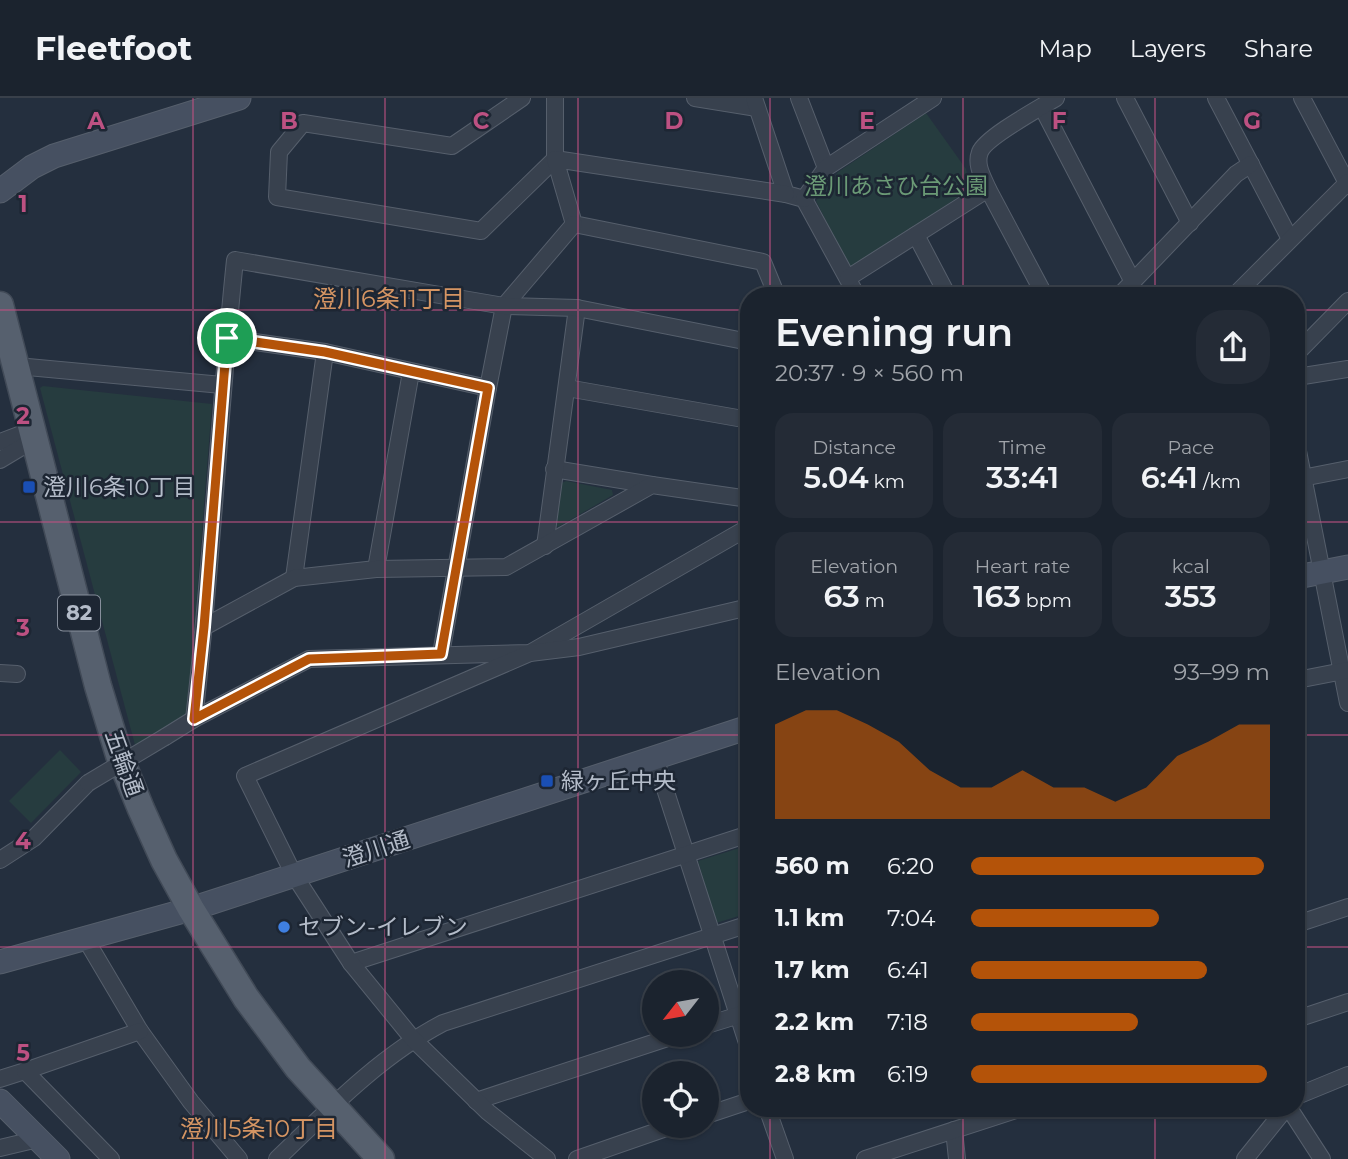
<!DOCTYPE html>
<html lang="en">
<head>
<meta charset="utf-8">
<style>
	:root { --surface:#1b232e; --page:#242b36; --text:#f1f3f6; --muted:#a0a4aa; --line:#39404a; --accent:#b45309 }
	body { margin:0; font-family:Montserrat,"Noto Sans JP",sans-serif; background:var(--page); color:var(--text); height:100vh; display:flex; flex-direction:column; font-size:26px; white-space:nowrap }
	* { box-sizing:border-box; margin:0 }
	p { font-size:23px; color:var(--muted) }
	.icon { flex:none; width:38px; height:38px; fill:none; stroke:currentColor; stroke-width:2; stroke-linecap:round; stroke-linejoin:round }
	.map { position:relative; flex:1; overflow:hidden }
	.sheet { position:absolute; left:740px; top:189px; width:565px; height:830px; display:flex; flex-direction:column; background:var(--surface); border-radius:28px; box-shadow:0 2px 5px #0004,0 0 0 2px var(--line) }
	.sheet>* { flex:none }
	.needle { width:46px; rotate:239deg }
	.controls { position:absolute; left:642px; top:872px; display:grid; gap:14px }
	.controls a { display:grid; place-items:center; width:77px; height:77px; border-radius:50%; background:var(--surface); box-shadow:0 2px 5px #0004,0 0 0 2px var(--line); font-size:35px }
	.pin { position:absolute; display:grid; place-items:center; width:60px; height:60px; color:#fff; margin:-30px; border:4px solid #fff; border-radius:50%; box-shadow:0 2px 7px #0007 }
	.round { display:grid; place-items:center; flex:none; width:74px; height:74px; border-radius:28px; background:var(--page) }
	.headline { display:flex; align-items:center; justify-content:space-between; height:119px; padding:0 35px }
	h1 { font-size:38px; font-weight:600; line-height:52px }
	.figures { display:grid; grid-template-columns:repeat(3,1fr); gap:10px; height:119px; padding:7px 35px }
	.figures div { display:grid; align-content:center; border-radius:18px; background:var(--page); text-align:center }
	.figures b { font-size:30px; font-weight:600 }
	.figures small { font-size:19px; font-weight:400 }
	.figures p { font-size:19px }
	.chart { height:196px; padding:14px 35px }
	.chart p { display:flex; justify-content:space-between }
	.chart svg { width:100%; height:126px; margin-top:7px; fill:var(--accent); opacity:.7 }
	ul { padding:0 35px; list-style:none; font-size:23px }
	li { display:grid; grid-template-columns:112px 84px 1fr; align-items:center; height:52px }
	li i { height:18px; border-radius:9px; background:var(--accent) }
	header { display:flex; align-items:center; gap:42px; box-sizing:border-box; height:98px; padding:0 35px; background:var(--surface); border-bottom:2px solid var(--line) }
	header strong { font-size:33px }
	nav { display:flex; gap:38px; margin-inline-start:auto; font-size:24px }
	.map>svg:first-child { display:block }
</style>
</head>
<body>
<header>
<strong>Fleetfoot</strong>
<nav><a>Map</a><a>Layers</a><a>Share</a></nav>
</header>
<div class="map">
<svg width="1348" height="1061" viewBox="0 0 1348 1061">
	<rect width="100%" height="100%" fill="#242f3e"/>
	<g fill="#263c3f">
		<path d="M926,15l40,56 2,9 -5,16 -113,75 -34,-68 22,-29z"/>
		<path d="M43,288l169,18 -24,305 -3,10 -50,26 -95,-357z"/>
		<path d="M566,383l46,9 1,5 -55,32 -3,-4 5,-39z"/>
		<path d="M60,652l21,22 -50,51 -22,-22z"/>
		<path d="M749,747v68l-33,10 -18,-62z"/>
	</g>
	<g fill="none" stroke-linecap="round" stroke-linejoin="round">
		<defs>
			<g id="street">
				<path d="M522,0l-70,48 -149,-23 -24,29 -2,45 204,34 74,-72v-61"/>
				<path d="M695,0l62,10"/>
				<path d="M754,0l32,96 18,5 53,97"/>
				<path d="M799,0l27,70"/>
				<path d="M1125,0l65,125"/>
				<path d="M1216,0l74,141"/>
				<path d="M1302,0l45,85"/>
				<path d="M1042,9l91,175"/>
				<path d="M804,101l22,-31 107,-70"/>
				<path d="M916,137l32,61"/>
				<path d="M848,180l140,-89"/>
				<path d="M777,198l-14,-34 -189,-38 -19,-65 231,35"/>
				<path d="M1045,198l-57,-107c-5,-12 -13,-24 -8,-37 6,-15 60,-44 76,-54"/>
				<path d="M1119,198l117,-122 15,-10"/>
				<path d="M1234,198l114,-114"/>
				<path d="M227,240l98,14"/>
				<path d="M1297,255l51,-52"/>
				<path d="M17,268l205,19"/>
				<path d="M1297,279l51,-8"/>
				<path d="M567,290l182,32"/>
				<path d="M0,344l32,-12"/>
				<path d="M1297,348l51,257"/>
				<path d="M0,362l35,-21"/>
				<path d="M554,371l98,16"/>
				<path d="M1297,381l51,-10"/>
				<path d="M545,448l32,-238"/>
				<path d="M376,471l35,-197"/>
				<path d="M294,480l31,-226 163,36 16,-82 70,-82"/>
				<path d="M204,529l90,-49 82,-9 130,-2 146,-82 97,14"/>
				<path d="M441,556l47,-266"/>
				<path d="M0,575l17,1"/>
				<path d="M1297,582l51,-10"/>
				<path d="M194,621c18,-152 25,-306 41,-459l269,46 73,2 172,34"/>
				<path d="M165,639l29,-18 115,-60 221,-6 219,-126"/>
				<path d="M655,660l94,291"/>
				<path d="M0,762l34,-22 54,-55"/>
				<path d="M1297,826l51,-17"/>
				<path d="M85,840l55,93 51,71 48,57"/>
				<path d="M351,865l398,-129"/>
				<path d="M1297,921l51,-17"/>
				<path d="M707,927l42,-13"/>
				<path d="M0,981l25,-8"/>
				<path d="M1297,998l51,-21"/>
				<path d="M476,1003l204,-67"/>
				<path d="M767,1010l18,51"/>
				<path d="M1289,1010l33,51"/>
				<path d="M707,1017l42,-14"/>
				<path d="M954,1032l3,29"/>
				<path d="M0,1050l38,-9"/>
				<path d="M111,1061l-86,-88 115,-40"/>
				<path d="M277,1061c51,-49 103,-103 166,-136l306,-99"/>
				<path d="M547,1061l-59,-47 -75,-73 -62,-76 -57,-88 -49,-99 285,-123 49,-6 170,-40"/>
				<path d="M577,1061l98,-34"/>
				<path d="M865,1061l157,-51"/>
				<path d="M1245,1061l41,-51"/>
			</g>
			<g id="secondary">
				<path d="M0,93l32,-24 22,-11 185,-58"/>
				<path d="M1297,479l51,-10"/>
				<path d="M0,864l191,-53 558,-182"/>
				<path d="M0,1003l58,58"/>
			</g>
			<path id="primary" d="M0,207l98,381 21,69 22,54 23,51 27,49 55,89 52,70 83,91"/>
		</defs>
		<use href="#street" stroke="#565f6c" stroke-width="18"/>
		<use href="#secondary" stroke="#565f6c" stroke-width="25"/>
		<use href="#primary" stroke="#414a57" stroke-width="29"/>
		<use href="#street" stroke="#38414e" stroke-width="16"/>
		<use href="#secondary" stroke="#465061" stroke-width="23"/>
		<use href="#primary" stroke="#56606e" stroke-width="26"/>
		<defs>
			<path id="street-bridge" d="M88,685l77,-46"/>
		</defs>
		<use href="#street-bridge" stroke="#565f6c" stroke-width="18" stroke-linecap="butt"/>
		<use href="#street-bridge" stroke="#38414e" stroke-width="16"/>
	</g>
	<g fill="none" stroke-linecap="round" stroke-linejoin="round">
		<defs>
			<path id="route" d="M227,240l98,14 163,36 -47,266 -132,5 -115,60 10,-92z"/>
		</defs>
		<use href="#route" stroke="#fff" stroke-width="14"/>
		<use href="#route" stroke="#b45309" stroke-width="9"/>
	</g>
	<path fill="none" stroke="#bd5182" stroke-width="2" stroke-opacity="0.55" d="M193,0v1061M385,0v1061M578,0v1061M770,0v198M963,0v198M1155,0v198M0,212h749M1297,212h51M0,424h749M1297,424h51M0,637h749M1297,637h51M0,849h749M1297,849h51M770,1010v51M963,1010v51M1155,1010v51"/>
	<g fill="#1a4fb4" stroke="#1d2633" stroke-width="2.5">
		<rect x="22" y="382" width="14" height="14" rx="3.5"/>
		<rect x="540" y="676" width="14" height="14" rx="3.5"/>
	</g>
	<circle fill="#3f7fe0" stroke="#1d2633" stroke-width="2.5" cx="284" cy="829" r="7"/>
	<g text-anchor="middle" stroke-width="5" stroke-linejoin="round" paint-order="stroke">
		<rect fill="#1d2633" stroke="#878f9c" stroke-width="2" x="58" y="497.5" width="42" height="35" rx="5"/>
		<g font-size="21" font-weight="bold" fill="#b4bcc9">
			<text x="79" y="522">82</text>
		</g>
		<g font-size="23" fill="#6b9a76" stroke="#1d2633">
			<text x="896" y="96">澄川あさひ台公園</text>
		</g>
		<g font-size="23" fill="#b4bcc9" stroke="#1d2633" text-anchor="start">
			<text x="43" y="397">澄川6条10丁目</text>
			<text x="561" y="691">緑ヶ丘中央</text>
			<text x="298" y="837">セブン-イレブン</text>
		</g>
		<g font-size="23" fill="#b4bcc9" stroke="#1d2633">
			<text transform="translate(124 665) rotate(70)" y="8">五輪通</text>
			<text transform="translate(376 751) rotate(-18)" y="8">澄川通</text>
		</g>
		<g font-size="24" fill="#d59563" stroke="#1d2633">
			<text x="389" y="209">澄川6条11丁目</text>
			<text x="259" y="1039">澄川5条10丁目</text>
		</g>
	</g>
	<g font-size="23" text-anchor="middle" font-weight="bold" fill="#bd5182" stroke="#1d2633" stroke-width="5" stroke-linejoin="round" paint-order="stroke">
		<text x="96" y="31">A</text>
		<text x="289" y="31">B</text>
		<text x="481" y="31">C</text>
		<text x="674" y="31">D</text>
		<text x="867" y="31">E</text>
		<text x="1059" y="31">F</text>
		<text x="1252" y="31">G</text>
		<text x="23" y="114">1</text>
		<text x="23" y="326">2</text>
		<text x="23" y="538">3</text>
		<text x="23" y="751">4</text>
		<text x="23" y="963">5</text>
	</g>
</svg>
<div class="controls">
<a><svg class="needle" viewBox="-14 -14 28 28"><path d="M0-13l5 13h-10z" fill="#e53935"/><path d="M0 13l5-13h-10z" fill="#a0a4aa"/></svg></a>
<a><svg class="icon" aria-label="locate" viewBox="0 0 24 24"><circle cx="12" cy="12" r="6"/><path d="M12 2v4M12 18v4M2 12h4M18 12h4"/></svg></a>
</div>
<div class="pin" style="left:227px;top:240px;background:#1e9e55"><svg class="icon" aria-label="arrive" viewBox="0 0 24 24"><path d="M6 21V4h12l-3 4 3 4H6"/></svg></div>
<section class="sheet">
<div class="headline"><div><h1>Evening run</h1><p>20:37 · 9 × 560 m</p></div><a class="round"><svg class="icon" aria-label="share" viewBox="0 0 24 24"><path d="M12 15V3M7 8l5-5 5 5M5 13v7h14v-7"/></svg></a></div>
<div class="figures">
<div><p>Distance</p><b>5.04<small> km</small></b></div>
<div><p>Time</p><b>33:41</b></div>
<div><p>Pace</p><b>6:41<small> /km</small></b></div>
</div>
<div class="figures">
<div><p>Elevation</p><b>63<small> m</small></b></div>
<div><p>Heart rate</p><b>163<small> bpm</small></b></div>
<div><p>kcal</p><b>353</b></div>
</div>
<div class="chart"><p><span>Elevation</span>93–99 m</p>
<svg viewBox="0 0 160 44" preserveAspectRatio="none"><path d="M0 44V11L10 6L20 6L30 11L40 17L50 27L60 33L70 33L80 27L90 33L100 33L110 38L120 33L130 22L140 17L150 11L160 11V44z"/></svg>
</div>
<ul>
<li><b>560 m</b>6:20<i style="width:98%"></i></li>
<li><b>1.1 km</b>7:04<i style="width:63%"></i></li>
<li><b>1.7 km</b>6:41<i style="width:79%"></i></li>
<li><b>2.2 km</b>7:18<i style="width:56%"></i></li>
<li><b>2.8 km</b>6:19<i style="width:99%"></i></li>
</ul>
</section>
</div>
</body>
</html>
